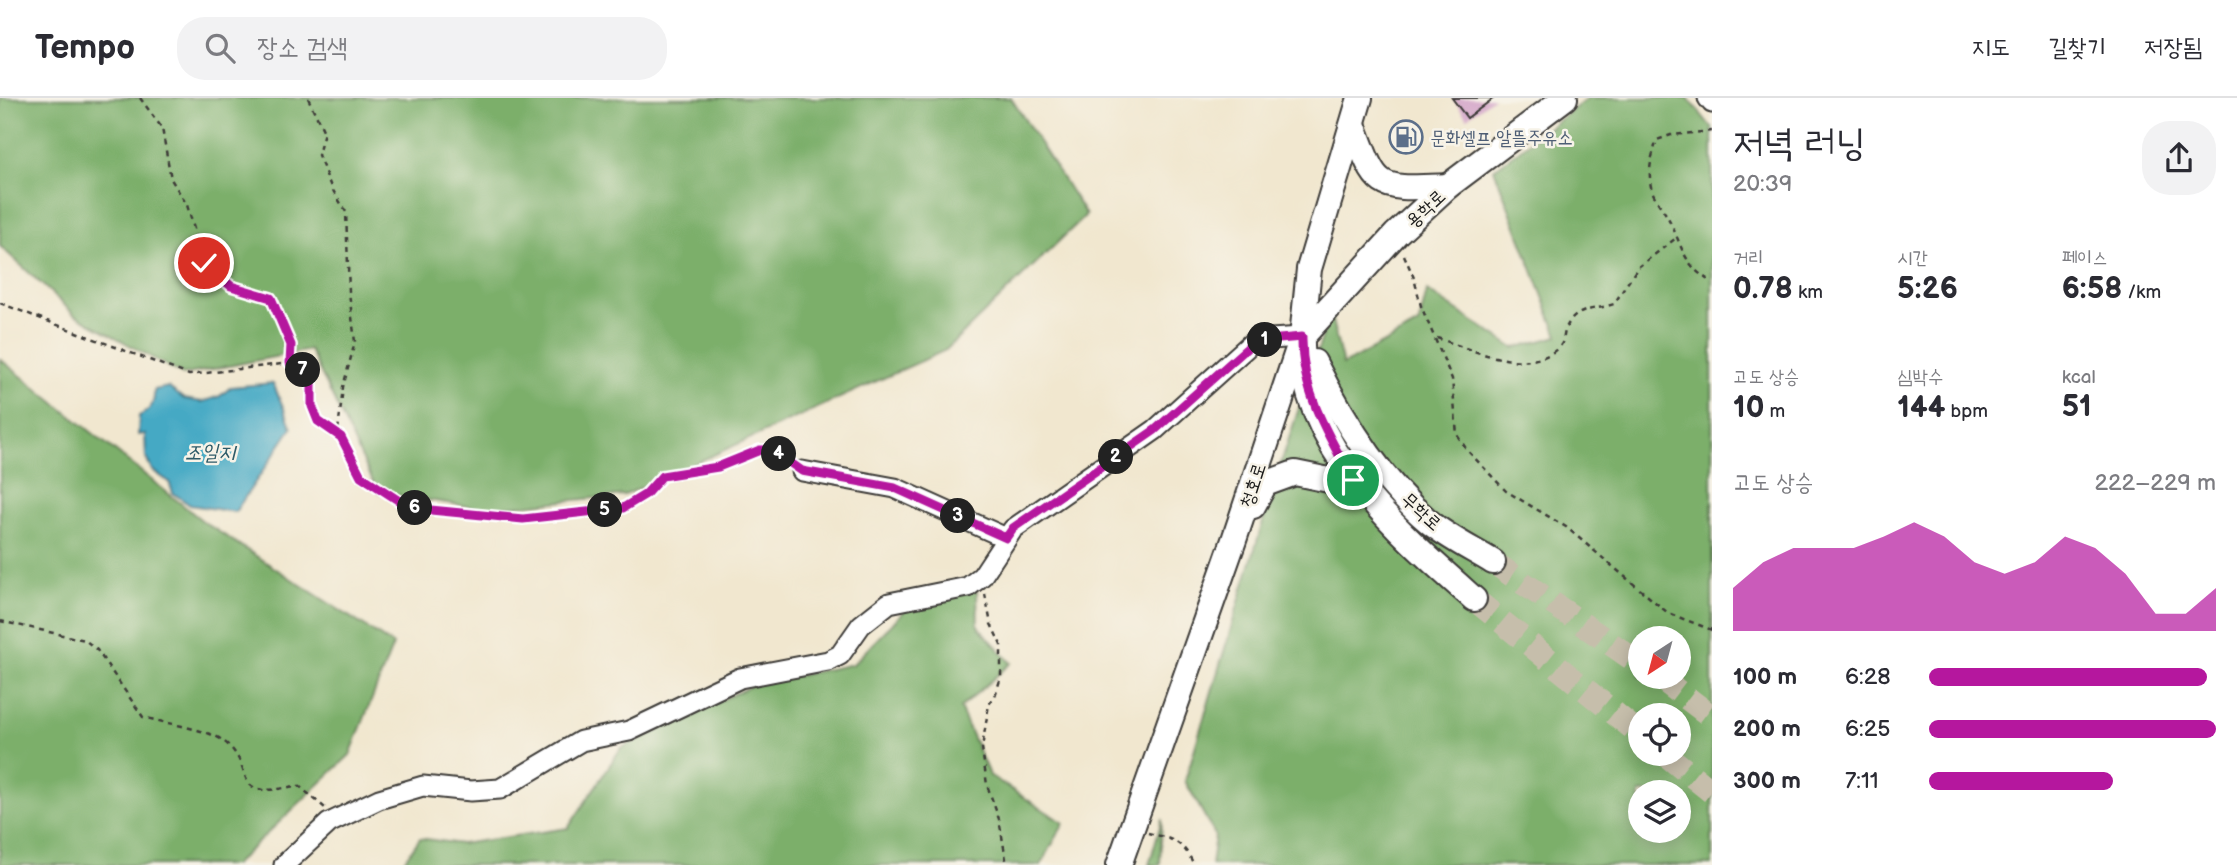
<!DOCTYPE html>
<html lang="ko">
<head>
<meta charset="utf-8">
<style>
	:root { --surface:#fff; --page:#f2f2f3; --text:#2b2b33; --muted:#7c7c81; --line:#e1e1e2; --accent:#b5179e }
	body { margin:0; font-family:"Balsamiq Sans","Poor Story",sans-serif; background:var(--page); color:var(--text); height:100vh; display:flex; flex-direction:column; font-size:26px; white-space:nowrap }
	* { box-sizing:border-box; margin:0 }
	p { font-size:23px; color:var(--muted) }
	.icon { flex:none; width:38px; height:38px; fill:none; stroke:currentColor; stroke-width:2; stroke-linecap:round; stroke-linejoin:round }
	.map { position:relative; flex:1; overflow:hidden }
	.sheet { display:flex; flex-direction:column; background:var(--surface); width:525px }
	.sheet>* { flex:none }
	.needle { width:46px; rotate:216deg }
	.tools { position:absolute; left:1628px; top:528px; display:grid; gap:14px }
	.tools a { display:grid; place-items:center; width:63px; height:63px; border-radius:50%; background:var(--surface); box-shadow:0 4px 18px #0003; font-size:35px }
	.pin { position:absolute; display:grid; place-items:center; width:60px; height:60px; color:#fff; margin:-30px; border:4px solid #fff; border-radius:50%; box-shadow:0 2px 7px #0007 }
	.km { position:absolute; width:35px; height:35px; margin:-18px; border-radius:50%; background:#222; color:#fff; font-size:19px; line-height:35px; text-align:center }
	.round { display:grid; place-items:center; flex:none; width:74px; height:74px; border-radius:28px; background:var(--page) }
	.head { display:flex; align-items:center; justify-content:space-between; height:119px; padding:0 21px }
	h1 { font-size:38px; font-weight:600; line-height:52px }
	.stats { display:grid; grid-template-columns:repeat(3,1fr); gap:10px; height:119px; padding:7px 21px }
	.stats div { display:grid; align-content:center }
	.stats b { font-size:30px; font-weight:600 }
	.stats small { font-size:19px; font-weight:400 }
	.stats p { font-size:19px }
	.chart { height:196px; padding:14px 21px }
	.chart p { display:flex; justify-content:space-between }
	.chart svg { width:100%; height:126px; margin-top:7px; fill:var(--accent); opacity:.7 }
	ul { padding:0 21px; list-style:none; font-size:23px }
	li { display:grid; grid-template-columns:112px 84px 1fr; align-items:center; height:52px }
	li i { height:18px; border-radius:9px; background:var(--accent) }
	header { display:flex; align-items:center; gap:42px; box-sizing:border-box; height:98px; padding:0 35px; background:var(--surface); border-bottom:2px solid var(--line) }
	header strong { font-size:33px }
	nav { display:flex; gap:38px; margin-inline-start:auto; font-size:24px }
	.search { width:490px; height:63px; background:var(--page); display:flex; align-items:center; gap:18px; box-sizing:border-box; padding:0 24px; border-radius:28px; color:var(--muted); font-size:26px }
	main { display:flex; flex:1; min-height:0 }
	.map>svg:first-child { display:block }
</style>
</head>
<body>
<header>
<strong>Tempo</strong>
<div class="search"><svg class="icon" aria-label="search" viewBox="0 0 24 24"><circle cx="10" cy="10" r="6"/><path d="M15 15l6 6"/></svg>장소 검색</div>
<nav><a>지도</a><a>길찾기</a><a>저장됨</a></nav>
</header>
<main>
<div class="map">
<svg width="1712" height="767" viewBox="0 0 1712 767">
	<rect width="100%" height="100%" fill="#f7f3e8"/>
	<filter id="ink" filterUnits="userSpaceOnUse"><feTurbulence type="fractalNoise" baseFrequency=".0143" numOctaves="2"/><feDisplacementMap in="SourceGraphic" scale="14" xChannelSelector="R" yChannelSelector="G"/><feConvolveMatrix kernelMatrix="1 2 1 2 8 2 1 2 1" color-interpolation-filters="sRGB"/></filter>
	<filter id="wash" filterUnits="userSpaceOnUse"><feTurbulence type="fractalNoise" baseFrequency=".00686" numOctaves="4" result="noise"/><feDisplacementMap in="SourceGraphic" scale="28" xChannelSelector="R" yChannelSelector="G"/><feGaussianBlur stdDeviation="1.57" result="paint"/><feColorMatrix in="noise" values="0 0 0 0 0 0 0 0 0 0 0 0 0 0 0 0 0 1.4 0 .05"/><feComposite in="paint" operator="in"/></filter>
	<g filter="url(#wash)">
		<rect width="100%" height="100%" fill="#f1e7cf"/>
		<g fill="#7baf6a" stroke="#4c6643" stroke-width="2" fill-rule="evenodd">
			<path d="M0,0h1011l75,117 -140,135 -321,145 -141,14 -106,-17 -68,-142 -127,25 -109,-61 -74,-68z"/>
			<path d="M1588,0h100l24,30v737h-501l4,-30 -30,-54 92,-306 53,-162 13,52 76,-41 8,-33 87,57 44,-12 -64,-167zM1640,541h38v38h-38zM1640,618h38v38h-38zM1640,695h38v38h-38z"/>
			<path d="M0,261l204,163 189,123 -43,110 -116,110h-234z"/>
			<path d="M977,493l1,35 33,37 -51,45 29,67 75,48 -23,42h-640l19,-27 41,6 107,-16 53,-80 132,-63 100,-21 60,-62z"/>
			<path d="M1162,721l-2,46h-11z"/>
		</g>
		<path fill="#44a9c4" stroke="#306270" stroke-width="2" d="M273,285l19,45 -57,84 -45,-7 -17,-12 -4,-11 -17,-12 -6,-12 -1,-24 -7,1 1,-19c12,-6 16,-13 15,-26l14,-3 16,12 18,3 18,-6 11,-9z"/>
		<g id="blocks">
			<path fill="#cd96c3" d="M1452,0h42l-27,20z"/>
		</g>
	</g>
	<g filter="url(#ink)">
		<use href="#blocks" fill-opacity="0" stroke="#3c3a37" stroke-width="2"/>
		<g fill="none" stroke-linecap="round" stroke-linejoin="round">
			<g stroke="#c6beab" stroke-width="24" stroke-dasharray="24 12" stroke-linecap="butt">
				<path d="M1493,464l147,102"/>
				<path d="M1474,501l166,135"/>
				<path d="M1659,579l53,40"/>
				<path d="M1665,656l47,38"/>
			</g>
			<defs>
				<g id="minor">
					<path d="M1708,0l4,5"/>
					<path d="M802,373l93,17 111,50"/>
					<path d="M284,767l45,-42 50,-24 44,-13 48,5 29,-2 81,-48 48,-10 111,-53 88,-17 12,-6 21,-30 28,-22 79,-16 14,-11 31,-47 142,-99 100,-90 47,-3"/>
				</g>
				<g id="major">
					<path d="M1353,26c25,68 23,65 95,62"/>
					<path d="M1302,239l94,-103 52,-48 117,-88"/>
					<path d="M1302,246c-1,105 101,192 172,255"/>
					<path d="M1314,264c28,56 66,118 114,159 19,16 44,28 65,41"/>
					<path d="M1253,408l12,-22 30,-11 34,7 37,14"/>
					<path d="M1119,767l115,-325 68,-203 7,-68 51,-171"/>
				</g>
			</defs>
			<use href="#minor" stroke="#3c3a37" stroke-width="23"/>
			<use href="#major" stroke="#3c3a37" stroke-width="28"/>
			<g stroke="#3c3a37" stroke-width="2.5" stroke-dasharray="5 5" stroke-linecap="butt">
				<path d="M140,0l22,30 9,51 16,26 17,58 27,23 40,12 20,47 -1,18"/>
				<path d="M308,0l16,34 -6,23 13,32 15,25 3,80 6,50 -12,45 -5,44 23,45 49,31 113,12 100,-11 23,-14 16,-18 56,-9 42,-17h12l19,13"/>
				<path d="M1712,33l-41,4 -14,5c-4,12 -8,26 -7,38 0,16 9,25 17,38 15,26 14,49 45,66"/>
				<path d="M1404,157l10,23 7,28 31,73 5,56 10,15 39,41 60,36 102,86 44,17"/>
				<path d="M0,205l189,72 101,-12 22,15c5,33 -6,39 29,59"/>
				<path d="M1437,240c34,11 93,40 123,8 5,-5 3,-14 7,-20 10,-19 30,-16 47,-22l24,-37 37,-28"/>
				<path d="M985,496l6,30 10,21v32l-6,19 -6,8 -7,44 5,37 12,34 8,46"/>
				<path d="M0,523l85,19 12,10 46,67c20,6 64,12 79,23 38,27 2,63 76,45l27,23"/>
				<path d="M1148,735c25,6 35,8 46,32"/>
			</g>
			<use href="#minor" stroke="#fff" stroke-width="19"/>
			<use href="#major" stroke="#fff" stroke-width="24"/>
		</g>
	</g>
	<g fill="none" stroke-linecap="round" stroke-linejoin="round" filter="url(#ink)">
		<defs>
			<path id="route" d="M204,165l27,23 40,12 20,47 -1,18 22,15v28l6,15 23,16 20,39 49,32 113,11 100,-11 23,-14 16,-18 56,-9 42,-17h12l30,21 93,17 111,50 7,-10 142,-98 100,-89 47,-4c-1,53 25,97 51,143"/>
		</defs>
		<use href="#route" stroke="#fff" stroke-width="14"/>
		<use href="#route" stroke="#b5179e" stroke-width="9"/>
	</g>
	<defs>
		<symbol id="fuel-ring" viewBox="-11 -11 22 22"><circle r="9.5" fill="#f7f3e8" stroke="#5c6f8a" stroke-width="1.5"/><path d="M-5.5-6h7V0h2V4h1.3V-2.5L3-4.5l.8-.8L6-3V5H2.5V1h-1V6h-7ZM-4.2-4.7v3.2H.2V-4.7Z" fill="#5c6f8a"/></symbol>
	</defs>
	<g fill-rule="evenodd">
		<use href="#fuel-ring" x="1387" y="20" width="38" height="38"/>
	</g>
	<g text-anchor="middle" stroke-width="5" stroke-linejoin="round" paint-order="stroke">
		<g font-size="19" fill="#4e5e75" stroke="#f7f3e8" text-anchor="start">
			<text x="1430" y="46">문화셀프 알뜰주유소</text>
		</g>
		<g font-size="19" fill="#1c1c1c" stroke="#f7f3e8">
			<text transform="translate(1425 110) rotate(-43)" y="7">용학로</text>
			<text transform="translate(1252 387) rotate(-72)" y="7">청호로</text>
			<text transform="translate(1422 413) rotate(42)" y="7">무학로</text>
		</g>
		<g font-size="21" font-style="italic" fill="#2e5b68" stroke="#f7f3e8">
			<text x="210" y="361">조일지</text>
		</g>
	</g>
</svg>
<div class="tools">
<a><svg class="needle" viewBox="-14 -14 28 28"><path d="M0-13l5 13h-10z" fill="#e53935"/><path d="M0 13l5-13h-10z" fill="#7c7c81"/></svg></a>
<a><svg class="icon" aria-label="locate" viewBox="0 0 24 24"><circle cx="12" cy="12" r="6"/><path d="M12 2v4M12 18v4M2 12h4M18 12h4"/></svg></a>
<a><svg class="icon" aria-label="layers" viewBox="0 0 24 24"><path d="M12 4l9 5-9 5-9-5zM3 14l9 5 9-5"/></svg></a>
</div>
<div class="pin" style="left:1353px;top:382px;background:#1e9e55"><svg class="icon" aria-label="arrive" viewBox="0 0 24 24"><path d="M6 21V4h12l-3 4 3 4H6"/></svg></div>
<div class="pin" style="left:204px;top:165px;background:#d93025"><svg class="icon" aria-label="check" viewBox="0 0 24 24"><path d="M5 12l5 5 9-10"/></svg></div>
<b class="km" style="left:1265px;top:242px">1</b>
<b class="km" style="left:1116px;top:359px">2</b>
<b class="km" style="left:958px;top:418px">3</b>
<b class="km" style="left:779px;top:356px">4</b>
<b class="km" style="left:605px;top:412px">5</b>
<b class="km" style="left:415px;top:410px">6</b>
<b class="km" style="left:303px;top:272px">7</b>
</div>
<section class="sheet">
<div class="head"><div><h1>저녁 러닝</h1><p>20:39</p></div><a class="round"><svg class="icon" aria-label="share" viewBox="0 0 24 24"><path d="M12 15V3M7 8l5-5 5 5M5 13v7h14v-7"/></svg></a></div>
<div class="stats">
<div><p>거리</p><b>0.78<small> km</small></b></div>
<div><p>시간</p><b>5:26</b></div>
<div><p>페이스</p><b>6:58<small> /km</small></b></div>
</div>
<div class="stats">
<div><p>고도 상승</p><b>10<small> m</small></b></div>
<div><p>심박수</p><b>144<small> bpm</small></b></div>
<div><p>kcal</p><b>51</b></div>
</div>
<div class="chart"><p><span>고도 상승</span>222–229 m</p>
<svg viewBox="0 0 160 44" preserveAspectRatio="none"><path d="M0 44V29L10 20L20 15L30 15L40 15L50 11L60 6L70 11L80 20L90 24L100 20L110 11L120 15L130 24L140 38L150 38L160 29V44z"/></svg>
</div>
<ul>
<li><b>100 m</b>6:28<i style="width:97%"></i></li>
<li><b>200 m</b>6:25<i style="width:100%"></i></li>
<li><b>300 m</b>7:11<i style="width:64%"></i></li>
</ul>
</section>
</main>
</body>
</html>
